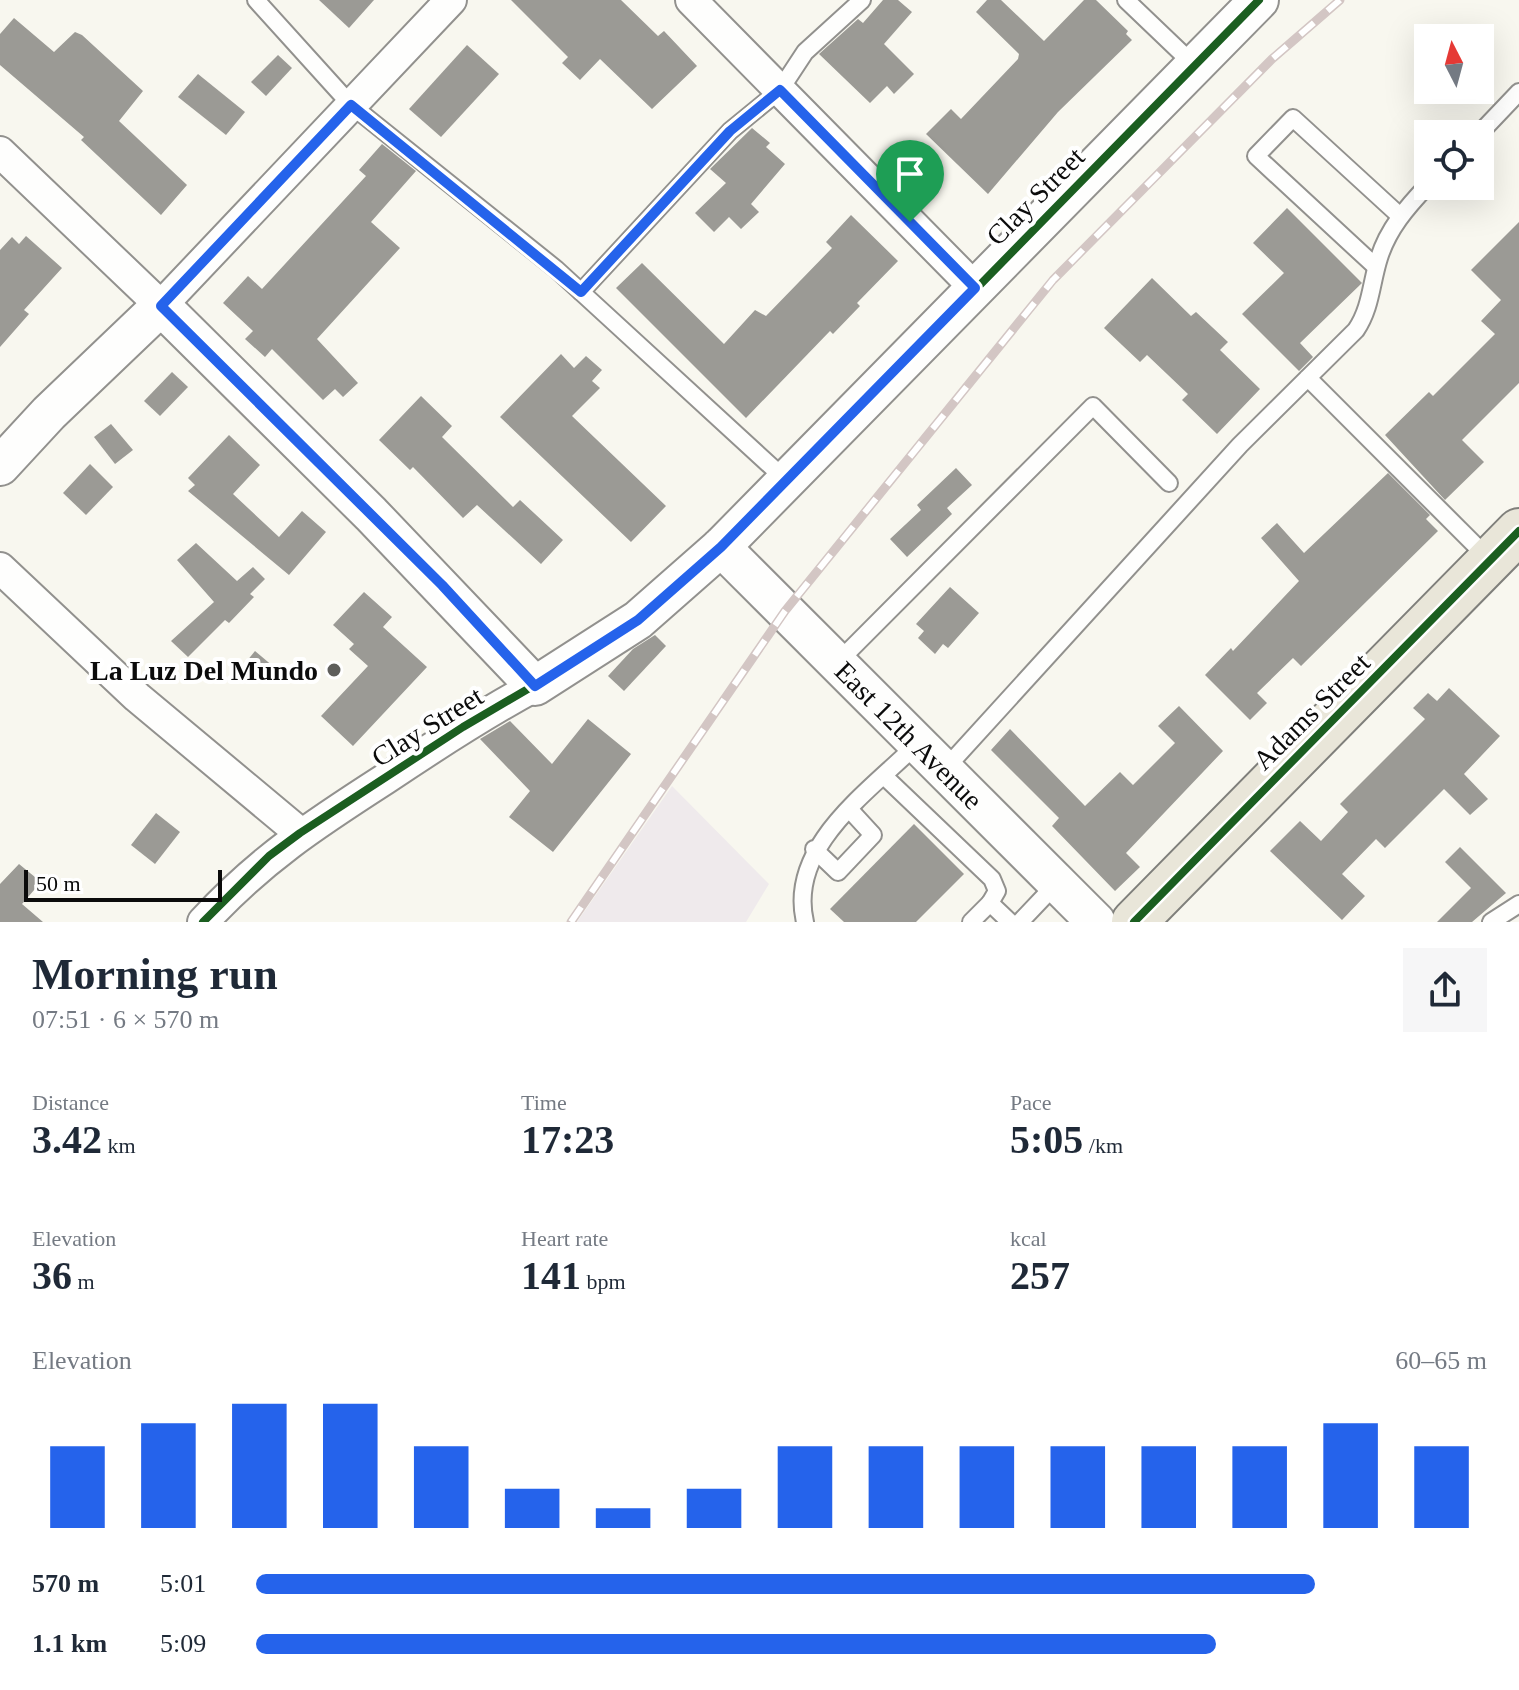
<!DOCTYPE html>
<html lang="en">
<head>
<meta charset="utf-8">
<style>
	:root { --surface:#fff; --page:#f6f6f7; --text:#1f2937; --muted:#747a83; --accent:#2563eb }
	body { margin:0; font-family:"Times New Roman",serif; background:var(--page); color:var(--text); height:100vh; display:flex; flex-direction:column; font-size:30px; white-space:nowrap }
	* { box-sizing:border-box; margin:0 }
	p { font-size:26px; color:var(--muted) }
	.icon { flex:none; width:44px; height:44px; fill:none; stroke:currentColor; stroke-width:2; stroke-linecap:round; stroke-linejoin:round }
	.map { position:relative; height:922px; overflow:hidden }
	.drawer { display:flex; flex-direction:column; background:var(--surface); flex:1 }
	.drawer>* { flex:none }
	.needle { width:52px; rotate:354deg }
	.buttons { position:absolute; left:1414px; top:24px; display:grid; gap:16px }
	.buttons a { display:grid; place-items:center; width:80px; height:80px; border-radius:0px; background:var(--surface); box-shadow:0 8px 32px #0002; font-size:40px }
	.scale { position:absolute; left:24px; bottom:20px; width:198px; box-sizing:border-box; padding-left:8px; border:4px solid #0b0b0b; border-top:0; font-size:22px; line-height:28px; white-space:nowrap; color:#0b0b0b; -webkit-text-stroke:6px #fff; paint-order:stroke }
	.pin { position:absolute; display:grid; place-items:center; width:68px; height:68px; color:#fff; margin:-82px -34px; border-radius:50% 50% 50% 0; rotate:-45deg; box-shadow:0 0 8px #0007 }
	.pin .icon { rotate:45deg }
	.round { display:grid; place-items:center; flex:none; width:84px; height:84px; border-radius:0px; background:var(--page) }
	.headline { display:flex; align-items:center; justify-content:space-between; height:136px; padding:0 32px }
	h1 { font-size:44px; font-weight:600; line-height:60px }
	.stats { display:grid; grid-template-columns:repeat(3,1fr); gap:12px; height:136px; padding:8px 32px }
	.stats div { display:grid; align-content:center }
	.stats b { font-size:40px; font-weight:600 }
	.stats small { font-size:22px; font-weight:400 }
	.stats p { font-size:22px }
	.chart { height:224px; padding:16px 32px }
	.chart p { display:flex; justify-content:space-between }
	.chart svg { width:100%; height:144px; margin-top:8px; stroke:var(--accent); stroke-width:6 }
	ul { padding:0 32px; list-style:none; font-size:26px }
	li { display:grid; grid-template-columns:128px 96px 1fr; align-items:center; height:60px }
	li i { height:20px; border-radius:10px; background:var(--accent) }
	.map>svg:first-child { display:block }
</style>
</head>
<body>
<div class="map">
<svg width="1519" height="922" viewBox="0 0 1519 922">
	<rect width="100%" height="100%" fill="#f8f7ef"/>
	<path fill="#efeaec" d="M672,786l97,98 -23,38h-169z"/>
	<g fill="#9b9a95">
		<path d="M319,0h55l-25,28z"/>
		<path d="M511,0h110l37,36 6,-5 33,35 -45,43 -52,-50 -20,21 -18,-17 6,-6z"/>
		<path d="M883,0h15l14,12 -28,32 30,30 -20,20 -7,-8 -17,17 -51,-49 39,-35 5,4z"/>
		<path d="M987,0h14l43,41 40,-41h12l32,31 -2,3 6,6 -74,72 -70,82 -62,-60 25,-25 10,10 57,-60 1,-5 -43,-42z"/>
		<path d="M14,18l40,34 21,-20 7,3 61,56 -24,30 68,64 -26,30 -80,-75 3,-3 -84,-72v-31z"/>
		<path d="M467,45l32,29 -58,63 -32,-28z"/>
		<path d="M278,55l14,13 -26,28 -15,-14z"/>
		<path d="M198,74l47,38 -19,23 -48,-38z"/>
		<path d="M752,128l18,15 -4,4 19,17 -34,40 8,8 -18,17 -12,-12 -15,15 -19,-19 31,-30 -16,-14z"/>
		<path d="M382,144l34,27 -45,51 29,26 -83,91 41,44 -15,14 -8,-8 -12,11 -51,-51 -7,8 -20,-18 8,-8 -30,-28 25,-27 14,13 104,-113 -7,-6z"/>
		<path d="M1287,208l75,75 -62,60 13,14 -14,14 -57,-57 42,-41 -31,-30z"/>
		<path d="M851,215l47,46 -41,42 3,3 -27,28 -3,-3 -84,87 -130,-130 26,-25 82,81 31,-34 11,6 66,-68 -6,-6z"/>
		<path d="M1519,222v161l-57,57 22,22 -39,38 -60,-65 44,-43 4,4 62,-62 -14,-13 20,-21 -30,-30z"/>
		<path d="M26,236l36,32 -38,42 5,4 -29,33v-97l12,-13 7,7z"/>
		<path d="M1152,278l39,38 5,-4 32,30 -8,8 40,39 -43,45 -35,-34 6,-6 -41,-39 -7,7 -36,-34z"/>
		<path d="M561,354l13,14 12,-12 16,14 -10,11 8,7 -28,28 94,90 -35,36 -131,-125z"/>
		<path d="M172,372l16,15 -28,29 -16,-15z"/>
		<path d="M421,396l31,30 -10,11 71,70 7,-7 43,40 -22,24 -64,-59 -14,13 -50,-51 -3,3 -31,-30z"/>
		<path d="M111,424l22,26 -18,14 -21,-27z"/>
		<path d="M229,435l31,30 -27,29 46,43 23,-26 24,21 -37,43 -101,-84 7,-6 -7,-7z"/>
		<path d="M90,464l23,23 -27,28 -23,-22z"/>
		<path d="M956,468l16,17 -25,23 5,6 -45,43 -17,-18 31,-29 -4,-5z"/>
		<path d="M1388,473l42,42 -4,4 12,12 -137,135 -8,-8 -36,35 10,10 -17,17 -45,-45 26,-27 2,3 66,-70 -38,-43 16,-15 27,30z"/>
		<path d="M196,543l41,38 16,-14 12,12 -15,15 4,3 -25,26 -4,-3 -37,37 -17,-16 43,-39 -37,-42z"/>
		<path d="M950,587l29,26 -31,35 -5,-4 -8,10 -17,-16 6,-7 -8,-7z"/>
		<path d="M364,592l28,25 -9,10 44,40 -74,79 -32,-30 47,-50 -19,-17 5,-5 -21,-19z"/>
		<path d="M655,635l11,11 -42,45 -16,-15 25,-27z"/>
		<path d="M255,651l19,16 -12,16 -20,-16z"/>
		<path d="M1449,688l51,48 -36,38 24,25 -18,16 -26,-26 -59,59 -9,-9 -34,35 23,22 -23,24 -72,-69 30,-30 21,20 27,-29 -8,-8 85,-85 -12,-11 15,-15 9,8z"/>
		<path d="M1179,706l44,45 -97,102 14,14 -25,24 -63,-65 7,-8 -68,-68 19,-21 75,77 35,-34 13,13 42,-42 -17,-17z"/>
		<path d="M588,719l43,35 -78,98 -44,-35 21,-26 -50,-52 30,-18 42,43z"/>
		<path d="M156,813l24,19 -25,32 -24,-19z"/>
		<path d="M914,824l50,50 -48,48h-72l-14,-13z"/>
		<path d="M1460,847l46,46 -34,29h-35l34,-34 -26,-26z"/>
		<path d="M19,864l22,18 -19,22 21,18h-43v-38z"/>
	</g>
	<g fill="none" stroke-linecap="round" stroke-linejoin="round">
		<defs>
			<g id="service">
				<path d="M256,0l95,105 205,164 230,211"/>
				<path d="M1126,0l68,65"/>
				<path d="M1479,134l40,-42"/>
				<path d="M1376,267l-120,-111 37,-38 107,98"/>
				<path d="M581,292l149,-161 50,-41 25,-38 57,-52"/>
				<path d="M1308,378l181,181"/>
				<path d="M837,663l256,-257 76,77"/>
				<path d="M944,770l296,-325 116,-115c15,-22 15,-47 23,-72 9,-29 28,-51 49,-73"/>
				<path d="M884,776l108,103 5,12 -7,12 20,19"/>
				<path d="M814,849l24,23 35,-37 -23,-25"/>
				<path d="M805,922c-18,-76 65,-131 113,-179"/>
				<path d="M971,922l19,-19"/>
				<path d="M1020,922l37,-39"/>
				<path d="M1491,922l28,-18"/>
			</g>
			<g id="minor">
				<path d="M691,0l284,288"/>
				<path d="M0,152l161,154 290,-306"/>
				<path d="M0,568l137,129 163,136"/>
				<path d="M203,922c57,-62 112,-98 182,-143 49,-33 98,-65 150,-93"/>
			</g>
			<g id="tertiary">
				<path d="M0,466l49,-53 112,-107 210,208 164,172 103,-66 83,-73 538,-547"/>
				<path id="s1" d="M721,547l375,375"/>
			</g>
			<path id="primary" d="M1134,922l385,-391"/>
		</defs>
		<use href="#service" stroke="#92918e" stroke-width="20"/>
		<use href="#minor" stroke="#92918e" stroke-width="34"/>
		<use href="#tertiary" stroke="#92918e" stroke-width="42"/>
		<use href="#primary" stroke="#7f7f7b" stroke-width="48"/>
		<use href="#service" stroke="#fefefd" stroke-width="16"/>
		<use href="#minor" stroke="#fefefd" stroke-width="30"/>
		<use href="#tertiary" stroke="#fefefd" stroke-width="38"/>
		<use href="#primary" stroke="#e9e6d9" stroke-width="44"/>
		<defs>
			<path id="rail" d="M571,922l214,-311 268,-331 219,-221 68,-59"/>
		</defs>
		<use href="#rail" stroke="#d3c6c4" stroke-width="9"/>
		<use href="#rail" stroke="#fff" stroke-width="6" stroke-dasharray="18" stroke-linecap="butt"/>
		<defs>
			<g id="cycleway">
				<path d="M203,922l66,-66 31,-23 163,-106 140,-82 53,-40 121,-113 482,-492"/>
				<path d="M1134,922l385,-391"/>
			</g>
		</defs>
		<use href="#cycleway" stroke="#fff" stroke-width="13"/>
		<use href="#cycleway" stroke="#1b5e20" stroke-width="8"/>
	</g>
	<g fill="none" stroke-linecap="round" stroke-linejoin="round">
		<defs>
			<path id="route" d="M780,90l195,198 -254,259 -83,73 -103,66 -93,-101 -281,-279 190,-201 230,187 149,-161z"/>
		</defs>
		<use href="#route" stroke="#fff" stroke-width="16"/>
		<use href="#route" stroke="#2563eb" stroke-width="10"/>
	</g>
	<circle fill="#5e5e5b" stroke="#fff" stroke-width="3" cx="334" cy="670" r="8"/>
	<g text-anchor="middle" stroke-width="8" stroke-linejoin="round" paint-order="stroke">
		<g font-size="28" fill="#0b0b0b" stroke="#fff">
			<text transform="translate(1035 196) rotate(-45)" y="10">Clay Street</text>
			<text transform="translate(1311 711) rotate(-45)" y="10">Adams Street</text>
			<text transform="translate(427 726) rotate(-32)" y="10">Clay Street</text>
			<text dy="10" stroke="none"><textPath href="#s1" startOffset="266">East 12th Avenue</textPath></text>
		</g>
		<g font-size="28" font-weight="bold" fill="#0b0b0b" stroke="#fff" text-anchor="end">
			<text x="318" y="680">La Luz Del Mundo</text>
		</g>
	</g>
</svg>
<div class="buttons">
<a><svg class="needle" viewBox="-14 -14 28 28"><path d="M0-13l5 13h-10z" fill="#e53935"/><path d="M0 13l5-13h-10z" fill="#747a83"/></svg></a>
<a><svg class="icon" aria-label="locate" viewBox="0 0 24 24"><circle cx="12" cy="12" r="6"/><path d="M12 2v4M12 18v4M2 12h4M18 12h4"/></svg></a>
</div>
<div class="scale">50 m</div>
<div class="pin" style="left:910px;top:222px;background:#1e9e55"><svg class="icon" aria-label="arrive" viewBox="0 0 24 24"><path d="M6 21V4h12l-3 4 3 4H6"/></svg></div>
</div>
<section class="drawer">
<div class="headline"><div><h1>Morning run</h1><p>07:51 · 6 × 570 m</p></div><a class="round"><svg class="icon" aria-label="share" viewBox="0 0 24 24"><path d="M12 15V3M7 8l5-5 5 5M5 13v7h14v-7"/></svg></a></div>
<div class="stats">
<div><p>Distance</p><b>3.42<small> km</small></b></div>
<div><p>Time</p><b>17:23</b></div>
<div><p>Pace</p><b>5:05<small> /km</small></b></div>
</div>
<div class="stats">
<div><p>Elevation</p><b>36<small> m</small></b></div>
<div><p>Heart rate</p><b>141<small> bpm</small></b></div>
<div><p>kcal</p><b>257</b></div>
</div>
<div class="chart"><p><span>Elevation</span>60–65 m</p>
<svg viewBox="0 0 160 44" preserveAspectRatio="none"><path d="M5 44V19M15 44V12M25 44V6M35 44V6M45 44V19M55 44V32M65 44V38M75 44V32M85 44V19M95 44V19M105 44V19M115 44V19M125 44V19M135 44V19M145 44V12M155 44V19"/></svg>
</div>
<ul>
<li><b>570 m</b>5:01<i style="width:86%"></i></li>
<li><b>1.1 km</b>5:09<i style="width:78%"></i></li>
</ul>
</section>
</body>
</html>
